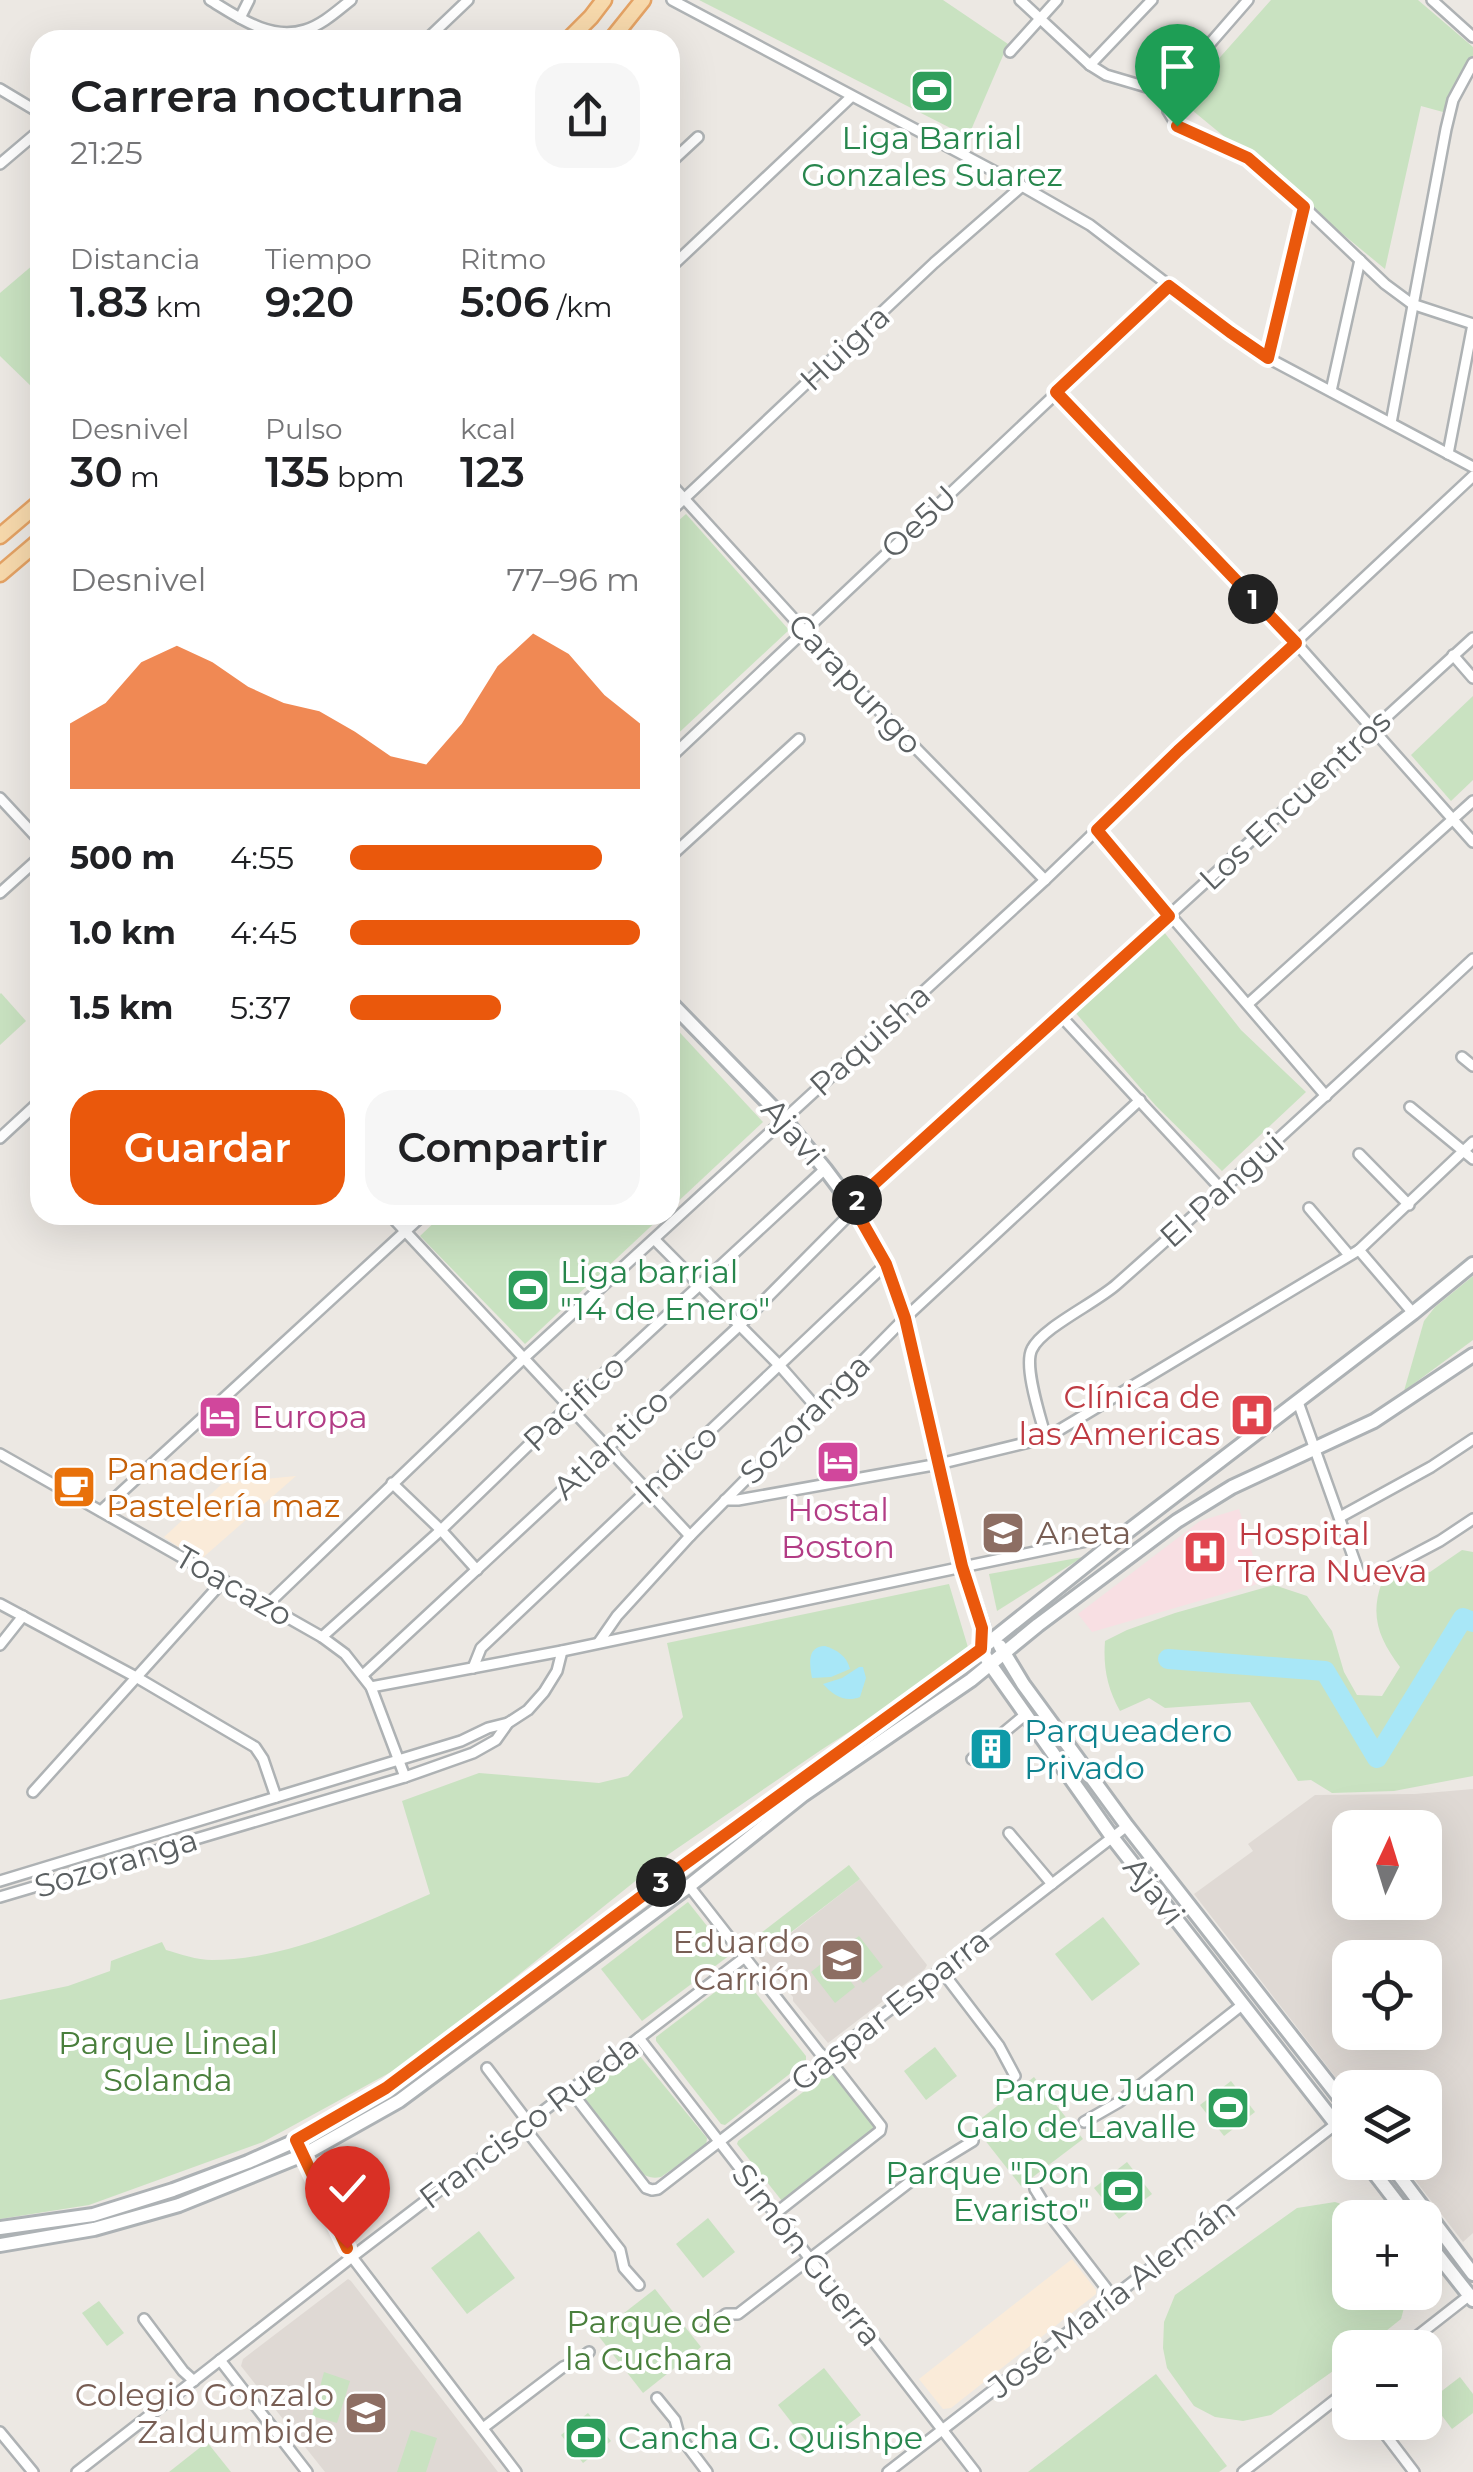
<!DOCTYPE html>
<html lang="es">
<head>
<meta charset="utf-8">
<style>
	:root { --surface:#fff; --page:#f6f6f6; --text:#202124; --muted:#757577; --accent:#ea580c }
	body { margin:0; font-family:Montserrat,sans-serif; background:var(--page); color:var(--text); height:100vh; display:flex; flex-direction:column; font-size:38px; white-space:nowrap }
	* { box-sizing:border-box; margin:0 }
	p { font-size:32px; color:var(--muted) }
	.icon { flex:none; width:55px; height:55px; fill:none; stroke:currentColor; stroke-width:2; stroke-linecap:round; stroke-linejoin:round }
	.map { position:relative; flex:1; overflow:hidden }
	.side { position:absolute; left:30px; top:30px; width:650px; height:1195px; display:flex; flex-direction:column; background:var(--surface); border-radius:30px; box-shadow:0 10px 40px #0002 }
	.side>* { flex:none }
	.needle { width:65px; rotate:4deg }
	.buttons { position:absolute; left:1332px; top:1810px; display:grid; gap:20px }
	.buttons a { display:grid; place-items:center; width:110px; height:110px; border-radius:20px; background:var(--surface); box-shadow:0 10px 40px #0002; font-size:50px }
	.pin { position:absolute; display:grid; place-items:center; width:85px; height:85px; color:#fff; margin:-102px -42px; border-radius:50% 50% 50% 0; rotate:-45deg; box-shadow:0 0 10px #0007 }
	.pin .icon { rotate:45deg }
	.km { position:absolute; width:50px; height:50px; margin:-25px; border-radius:50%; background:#222; color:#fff; font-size:28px; line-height:50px; text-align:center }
	.round { display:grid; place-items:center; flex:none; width:105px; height:105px; border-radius:30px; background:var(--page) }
	.head { display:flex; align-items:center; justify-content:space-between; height:170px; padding:0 40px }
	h1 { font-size:45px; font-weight:600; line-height:75px }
	.metrics { display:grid; grid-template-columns:repeat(3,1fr); gap:15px; height:170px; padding:10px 40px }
	.metrics div { display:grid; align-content:center }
	.metrics b { font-size:42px; font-weight:600 }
	.metrics small { font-size:28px; font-weight:400 }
	.metrics p { font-size:28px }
	.chart { height:280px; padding:20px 40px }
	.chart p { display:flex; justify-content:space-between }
	.chart svg { width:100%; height:180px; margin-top:10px; fill:var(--accent); opacity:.7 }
	.action { display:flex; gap:20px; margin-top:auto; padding:20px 40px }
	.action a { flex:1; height:115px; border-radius:30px; background:var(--accent); color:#fff; font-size:40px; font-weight:600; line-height:115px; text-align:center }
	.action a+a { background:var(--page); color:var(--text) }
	ul { padding:0 40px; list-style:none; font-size:32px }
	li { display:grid; grid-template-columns:160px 120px 1fr; align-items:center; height:75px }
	li i { height:25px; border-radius:12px; background:var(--accent) }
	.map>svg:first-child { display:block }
</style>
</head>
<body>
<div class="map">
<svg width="1473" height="2472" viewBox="0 0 1473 2472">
	<rect width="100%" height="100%" fill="#ece8e3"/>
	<g fill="#faebd9">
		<path d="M296,1476l-97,85 -35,-24 59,-54z"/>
		<path d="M1072,2259l24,31v4l-145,114 -8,1 -24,-30z"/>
	</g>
	<g fill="#dfd9d4" fill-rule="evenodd">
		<path d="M1473,1789v444l-10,9 -61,-79 23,-1v-74h-75v8l-156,-202 59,-43 -5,-7 67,-49 100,-1zM1350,1828h75v74h-75zM1350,1958h75v74h-75z"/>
		<path d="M860,1879l67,86 -2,4 -97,74 -35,-42v-4l-34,-39z"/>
		<path d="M348,2279l3,2 147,191h-173l-84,-106 2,-7z"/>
	</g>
	<path fill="#f8dfe3" d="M1239,1509l22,74 -169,49 -14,-18 122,-93z"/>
	<g fill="#c9e2c1">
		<path d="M699,0h244l65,44 -40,93z"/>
		<path d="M1271,0h147l55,47v18l-30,47 -22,-6 -36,163 -204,-168z"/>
		<path d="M40,259v125l-6,5 -34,-33v-63z"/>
		<path d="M686,514l103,116 -119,111v-213z"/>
		<path d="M1473,696v84l-22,21 -40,-46z"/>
		<path d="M1164,932l77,98 65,62 -84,79 -66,-65 -82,-95z"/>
		<path d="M1,993l25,28 -26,24v-51z"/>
		<path d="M670,1022l93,100 -93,87z"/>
		<path d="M442,1215h221l-138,129 -105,-108z"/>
		<path d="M1473,1276v64l-69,51 20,-70 11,-14z"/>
		<path d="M1462,1550l11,2v224l-79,15 -62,2 -21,-13 -13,1 -48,-79 -85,6 -16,-10 -29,13c-13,-23 -17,-45 -15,-70l22,-11 48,-17 99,-28 33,11 25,35 12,41 13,23 25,1 18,-29c-20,-27 -31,-50 -18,-85l31,-11 17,1z"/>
		<path d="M1083,1557l-86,54 -8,-37z"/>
		<path d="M949,1584l21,70 -149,96 -152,104 -258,207 -148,81 -174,63 -89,14v-219l68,-14 42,-15 1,-10 51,-19 4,8c14,4 31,10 46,10 75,0 151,-37 218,-66l-28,-93 77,-28 120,10 29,-7 55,-59 -16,-74z"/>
		<path d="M849,1865l11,14 -92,71 -11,-14z"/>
		<path d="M688,1902l42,53 -88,66 -41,-52z"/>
		<path d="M1103,1917l37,47 -48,37 -37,-47z"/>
		<path d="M859,1936l24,31 -20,16 -25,-31z"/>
		<path d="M831,1956l24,31 -20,16 -24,-31z"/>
		<path d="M740,1973l66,83v5l-81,64 -4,-1 -65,-83v-4z"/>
		<path d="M935,2047l22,29 -31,24 -22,-29z"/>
		<path d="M635,2054l4,1 68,83 -1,8 -45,31c-9,2 -15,0 -22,-6l-57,-76z"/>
		<path d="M831,2071l44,55 -1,5 -92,70 -45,-57 1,-3z"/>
		<path d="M1034,2077l49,62 -62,47 -48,-61z"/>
		<path d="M1231,2081l24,31 -31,24 -24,-31z"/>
		<path d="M1127,2162l25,32 -33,25 -25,-31z"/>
		<path d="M1335,2202l39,12 4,3 -28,1v74l58,1 -7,26 -35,28 -16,1v11l-79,56 -28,6 -28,-4 -21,-11 -27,-38 -4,-20 1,-26 11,-27 122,-87z"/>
		<path d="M708,2218l27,34 -32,26 -27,-34z"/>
		<path d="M479,2231l36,47 -48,36 -36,-46z"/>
		<path d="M655,2289l46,58 -58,46 -46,-59z"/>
		<path d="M99,2301l25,32 -17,13 -25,-33z"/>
		<path d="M824,2368l37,47 -48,35 -35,-45z"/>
		<path d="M324,2372l26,9 -13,42 -25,-7z"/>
		<path d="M1156,2374l71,92 -8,6h-191z"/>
		<path d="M1460,2377l13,17v19l-21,16 -22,-29z"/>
		<path d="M588,2413l23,28 -28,22 -22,-28z"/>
		<path d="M411,2430l26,8 -11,34h-29z"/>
		<path d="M207,2442l24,30h-62z"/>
	</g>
	<g fill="#a8e7f7">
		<path d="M825,1646c12,4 22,10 25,23l-19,8 -19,1c-2,-14 -6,-31 13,-32z"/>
		<path d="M859,1667h4l3,11 -6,19c-15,6 -27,-2 -37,-13l19,-6z"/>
	</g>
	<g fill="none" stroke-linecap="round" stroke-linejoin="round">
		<path stroke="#a8e7f7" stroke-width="20" d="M1168,1659l157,12 52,87 86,-140 10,4"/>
		<defs>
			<g id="street">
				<path d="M210,0c28,17 60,41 95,30 17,-5 32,-19 46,-30"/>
				<path d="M672,0l350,186 68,39 140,107 38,26 205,109"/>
				<path d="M1020,0l70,65 16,10 61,18"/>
				<path d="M1432,0l41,37"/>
				<path d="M240,18l9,-18"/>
				<path d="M426,40l42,-40"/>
				<path d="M1010,52l47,-52"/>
				<path d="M1090,65l62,-65"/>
				<path d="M0,89l40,24"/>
				<path d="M1167,93l1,18 9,15 71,33 31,24 106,101 27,20 61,20"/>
				<path d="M1167,93l81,-93"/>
				<path d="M670,163l28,-26"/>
				<path d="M0,164l40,-34"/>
				<path d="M670,268l181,-171"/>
				<path d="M1268,358l36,-151"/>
				<path d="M1331,391l29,-131"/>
				<path d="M1056,393l240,250 177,199"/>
				<path d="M1391,423l55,-294 7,-29 20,-37"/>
				<path d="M1448,454l25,-130"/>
				<path d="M670,483l183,201 192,196"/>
				<path d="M670,512l264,-249 88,-77"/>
				<path d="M1453,655l20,23"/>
				<path d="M670,758l499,-471"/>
				<path d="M0,798l40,43"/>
				<path d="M1097,830l229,266"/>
				<path d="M670,857l129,-118"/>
				<path d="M0,893l40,-36"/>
				<path d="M1248,1004l225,-203"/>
				<path d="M1059,1014l164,177"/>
				<path d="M1462,1057l11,9"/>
				<path d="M1410,1107l63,52"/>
				<path d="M0,1138l40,-37"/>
				<path d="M1359,1154l50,51"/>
				<path d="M852,1205l621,-567"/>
				<path d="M1309,1208l40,47"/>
				<path d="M390,1215l300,321"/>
				<path d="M655,1240l125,126 36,41"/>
				<path d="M1359,1250l54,63"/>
				<path d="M1298,1402l62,174 3,3h5l72,-38 33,-22"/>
				<path d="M1046,1438c-5,-19 -23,-72 -14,-89 11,-22 64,-46 85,-65 120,-106 238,-215 356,-325"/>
				<path d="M0,1454l322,183 23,17 26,33 34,90"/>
				<path d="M392,1483l49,47 36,40"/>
				<path d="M725,1500h13l201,-36 107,-26 313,-188 114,-108"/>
				<path d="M101,1511l322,-296"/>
				<path d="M1340,1517l91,-50 42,-28"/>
				<path d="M0,1604l136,73 119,70 8,12 13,38"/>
				<path d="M267,1605l257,-247 521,-478 134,-129 294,-275"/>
				<path d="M322,1637l119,-107 128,-124 256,-237"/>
				<path d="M599,1642l18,-26 73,-80 215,-218 235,-218"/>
				<path d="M0,1645l23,-29"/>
				<path d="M473,1668l8,-20 405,-384"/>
				<path d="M363,1675l376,-349 116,-117"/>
				<path d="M371,1687l191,-36 558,-117"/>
				<path d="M972,1759l54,-45"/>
				<path d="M33,1792l191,-212"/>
				<path d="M1009,1833l43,51"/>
				<path d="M0,1881l461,-140 27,-13 20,-5"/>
				<path d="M689,1886l130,166 16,15 46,59 -1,5 -104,82"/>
				<path d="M0,1897l405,-120 68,-24 23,-13 12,-17 20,-13 16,-18 13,-21 5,-20"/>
				<path d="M941,1970l58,76 16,30"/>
				<path d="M639,2038l336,434"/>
				<path d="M487,2068l41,54"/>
				<path d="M570,2090l76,98 6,2 6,-1 469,-363"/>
				<path d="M1084,2122l35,-20 123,-97"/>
				<path d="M523,2126l97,124 4,18 15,17"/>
				<path d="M297,2140l55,117 164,215"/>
				<path d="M1035,2189l21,34 57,74"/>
				<path d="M144,2319l39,52 11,10"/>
				<path d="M706,2330l20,-16h12l186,-143 49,-30"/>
				<path d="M1402,2348l69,-54"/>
				<path d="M220,2360l87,112"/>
				<path d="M657,2398l18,22 4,15 28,37"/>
				<path d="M1376,2422l38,50"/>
				<path d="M483,2428l80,-61 15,-6 11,-9"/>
				<path d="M0,2432l33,40"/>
				<path d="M77,2472l275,-215 393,-300"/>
				<path d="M888,2472l448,-348"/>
				<path d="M1243,2472l107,-84"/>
			</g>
			<g id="secondary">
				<path d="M670,1002l113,116 42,51 30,40 31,55 19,54 57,248 21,62 -2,21 9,15 122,173 238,305"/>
				<path d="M1000,1646l23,38 104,142 223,285"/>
				<path d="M1366,2162l43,56"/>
				<path d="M1389,2162l84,112"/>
				<path d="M0,2228l93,-13 80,-25 75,-28 49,-22 89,-52 292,-219 303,-220 146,-117 286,-219 60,-49"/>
				<path d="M1425,2239l48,61"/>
				<path d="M0,2245l94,-16 85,-24 124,-50 96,-54 290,-215 114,-91 168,-115 67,-55 139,-104 55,-34 142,-66 99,-66"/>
			</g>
			<g id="primary">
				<path d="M568,40l23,-23 13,-17"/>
				<path d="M611,40l32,-40"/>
				<path d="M0,536l40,-34"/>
				<path d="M0,574l40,-34"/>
			</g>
		</defs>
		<use href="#street" stroke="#aeb2b4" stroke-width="14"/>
		<use href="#secondary" stroke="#adb2b5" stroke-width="18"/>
		<use href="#primary" stroke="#e4a264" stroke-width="19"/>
		<use href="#street" stroke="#fff" stroke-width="9"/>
		<use href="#secondary" stroke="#fff" stroke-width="12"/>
		<use href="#primary" stroke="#f7d9ac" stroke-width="14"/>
	</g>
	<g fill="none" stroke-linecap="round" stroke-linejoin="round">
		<defs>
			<path id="route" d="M347,2248l-51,-108 90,-52 292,-219 303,-220 1,-21 -20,-62 -57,-248 -19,-54 -34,-60 317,-288 -72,-86 81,-79 118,-108 -240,-251 113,-106 61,46 38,26 36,-151 -56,-49 -71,-32"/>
		</defs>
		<use href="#route" stroke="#fff" stroke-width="20"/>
		<use href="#route" stroke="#ea580c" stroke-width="12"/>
	</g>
	<defs>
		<symbol id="stadium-square" viewBox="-11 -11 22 22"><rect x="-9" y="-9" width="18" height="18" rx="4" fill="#2e9e5b" stroke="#fff"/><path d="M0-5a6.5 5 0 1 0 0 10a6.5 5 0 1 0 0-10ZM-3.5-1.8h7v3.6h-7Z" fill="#fff"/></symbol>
		<symbol id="hospital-square" viewBox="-11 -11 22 22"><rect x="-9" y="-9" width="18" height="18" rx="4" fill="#e0444e" stroke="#fff"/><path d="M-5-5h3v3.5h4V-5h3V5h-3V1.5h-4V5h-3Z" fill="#fff"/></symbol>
		<symbol id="hotel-square" viewBox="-11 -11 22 22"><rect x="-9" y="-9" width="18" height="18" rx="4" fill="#d1479c" stroke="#fff"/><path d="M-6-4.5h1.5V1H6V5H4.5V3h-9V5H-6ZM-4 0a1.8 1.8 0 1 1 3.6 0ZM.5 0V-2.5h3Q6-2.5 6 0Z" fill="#fff"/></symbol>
		<symbol id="cafe-square" viewBox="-11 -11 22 22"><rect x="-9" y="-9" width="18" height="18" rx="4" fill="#e8710a" stroke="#fff"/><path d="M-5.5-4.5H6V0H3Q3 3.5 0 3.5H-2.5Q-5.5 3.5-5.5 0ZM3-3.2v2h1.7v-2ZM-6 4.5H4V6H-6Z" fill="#fff"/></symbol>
		<symbol id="school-square" viewBox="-11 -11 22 22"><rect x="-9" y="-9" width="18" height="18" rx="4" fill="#8d6e63" stroke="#fff"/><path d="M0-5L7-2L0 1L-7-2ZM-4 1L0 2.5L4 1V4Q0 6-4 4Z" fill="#fff"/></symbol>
		<symbol id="building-square" viewBox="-11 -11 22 22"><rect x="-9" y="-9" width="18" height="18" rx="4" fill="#0f9aa8" stroke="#fff"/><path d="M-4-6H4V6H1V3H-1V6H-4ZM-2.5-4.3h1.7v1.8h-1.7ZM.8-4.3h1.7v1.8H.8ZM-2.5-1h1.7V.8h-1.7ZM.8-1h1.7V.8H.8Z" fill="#fff"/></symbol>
	</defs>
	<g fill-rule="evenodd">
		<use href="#stadium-square" x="907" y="66" width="50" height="50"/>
		<use href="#stadium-square" x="503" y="1265" width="50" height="50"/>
		<use href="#hospital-square" x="1227" y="1390" width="50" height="50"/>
		<use href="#hotel-square" x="195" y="1392" width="50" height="50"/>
		<use href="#hotel-square" x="813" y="1437" width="50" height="50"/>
		<use href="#cafe-square" x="49" y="1462" width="50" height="50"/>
		<use href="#school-square" x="978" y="1508" width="50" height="50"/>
		<use href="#hospital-square" x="1180" y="1527" width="50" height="50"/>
		<use href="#building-square" x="966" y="1724" width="50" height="50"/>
		<use href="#school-square" x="817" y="1935" width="50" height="50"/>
		<use href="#stadium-square" x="1203" y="2083" width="50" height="50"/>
		<use href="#stadium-square" x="1098" y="2166" width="50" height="50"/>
		<use href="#school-square" x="341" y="2388" width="50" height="50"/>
		<use href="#stadium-square" x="561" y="2413" width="50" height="50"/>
	</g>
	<g text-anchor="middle" stroke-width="8" stroke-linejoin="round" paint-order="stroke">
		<g font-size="32" fill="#27864d" stroke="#fff" text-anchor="start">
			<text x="932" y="149" text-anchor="middle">Liga Barrial<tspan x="932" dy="37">Gonzales Suarez</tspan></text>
			<text x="560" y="1283">Liga barrial<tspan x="560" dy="37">"14 de Enero"</tspan></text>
			<text x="1196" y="2101" text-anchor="end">Parque Juan<tspan x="1196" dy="37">Galo de Lavalle</tspan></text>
			<text x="1090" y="2184" text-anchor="end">Parque "Don<tspan x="1090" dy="37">Evaristo"</tspan></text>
			<text x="618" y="2449">Cancha G. Quishpe</text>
		</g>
		<g font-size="32" fill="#5b6062" stroke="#fff">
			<text transform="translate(845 348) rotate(-43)" y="11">Huigra</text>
			<text transform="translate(919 522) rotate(-43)" y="11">Oe5U</text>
			<text transform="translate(855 684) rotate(47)" y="11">Carapungo</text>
			<text transform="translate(1295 800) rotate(-43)" y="11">Los Encuentros</text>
			<text transform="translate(870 1040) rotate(-42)" y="11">Paquisha</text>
			<text transform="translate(793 1132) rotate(49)" y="11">Ajavi</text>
			<text transform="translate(1222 1190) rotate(-42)" y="11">El Pangui</text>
			<text transform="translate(574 1403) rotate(-43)" y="11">Pacifico</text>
			<text transform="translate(805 1419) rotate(-45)" y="11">Sozoranga</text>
			<text transform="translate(611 1444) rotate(-43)" y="11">Atlantico</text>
			<text transform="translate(676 1464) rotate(-43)" y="11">Indico</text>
			<text transform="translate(234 1586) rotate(30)" y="11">Toacazo</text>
			<text transform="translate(116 1863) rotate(-17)" y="11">Sozoranga</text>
			<text transform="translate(1154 1891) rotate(52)" y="11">Ajavi</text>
			<text transform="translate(890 2010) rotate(-38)" y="11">Gaspar Esparra</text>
			<text transform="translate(529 2122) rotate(-37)" y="11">Francisco Rueda</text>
			<text transform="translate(807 2255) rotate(52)" y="11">Simón Guerra</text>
			<text transform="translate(1112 2298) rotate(-38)" y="11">José María Alemán</text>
		</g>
		<g font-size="32" fill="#be3a42" stroke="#fff" text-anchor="end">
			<text x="1220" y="1408">Clínica de<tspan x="1220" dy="37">las Americas</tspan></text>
			<text x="1238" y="1545" text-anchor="start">Hospital<tspan x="1238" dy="37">Terra Nueva</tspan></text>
		</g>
		<g font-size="32" fill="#b23c85" stroke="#fff" text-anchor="start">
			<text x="252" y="1428">Europa</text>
			<text x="838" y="1521" text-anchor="middle">Hostal<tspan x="838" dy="37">Boston</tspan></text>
		</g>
		<g font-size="32" fill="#c56008" stroke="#fff" text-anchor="start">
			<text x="106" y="1480">Panadería<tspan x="106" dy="37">Pastelería maz</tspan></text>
		</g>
		<g font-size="32" fill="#785e54" stroke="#fff" text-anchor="end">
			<text x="1036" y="1544" text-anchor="start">Aneta</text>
			<text x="810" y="1953">Eduardo<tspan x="810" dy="37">Carrión</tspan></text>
			<text x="334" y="2406">Colegio Gonzalo<tspan x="334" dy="37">Zaldumbide</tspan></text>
		</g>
		<g font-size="32" fill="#0d838f" stroke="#fff" text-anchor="start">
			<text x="1024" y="1742">Parqueadero<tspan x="1024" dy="37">Privado</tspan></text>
		</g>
		<g font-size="32" fill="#497f3c" stroke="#fff">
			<text x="168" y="2054">Parque Lineal<tspan x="168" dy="37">Solanda</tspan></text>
			<text x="649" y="2333">Parque de<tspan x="649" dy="37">la Cuchara</tspan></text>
		</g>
	</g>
</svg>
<div class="buttons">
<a><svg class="needle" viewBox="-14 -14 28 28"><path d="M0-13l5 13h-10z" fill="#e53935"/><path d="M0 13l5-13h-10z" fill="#757577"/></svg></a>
<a><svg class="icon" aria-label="locate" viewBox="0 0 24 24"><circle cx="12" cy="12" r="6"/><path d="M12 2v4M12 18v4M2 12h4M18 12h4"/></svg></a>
<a><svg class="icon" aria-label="layers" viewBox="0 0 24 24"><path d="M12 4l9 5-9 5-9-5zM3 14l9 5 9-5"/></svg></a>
<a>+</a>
<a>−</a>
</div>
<div class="pin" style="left:1177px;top:126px;background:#1e9e55"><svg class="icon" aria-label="arrive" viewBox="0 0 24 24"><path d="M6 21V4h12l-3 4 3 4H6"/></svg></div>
<div class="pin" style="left:347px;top:2248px;background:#d93025"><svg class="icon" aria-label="check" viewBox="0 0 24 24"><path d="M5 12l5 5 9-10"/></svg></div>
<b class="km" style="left:1253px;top:599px">1</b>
<b class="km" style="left:857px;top:1200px">2</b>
<b class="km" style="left:661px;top:1882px">3</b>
<section class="side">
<div class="head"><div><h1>Carrera nocturna</h1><p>21:25</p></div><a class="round"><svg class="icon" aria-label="share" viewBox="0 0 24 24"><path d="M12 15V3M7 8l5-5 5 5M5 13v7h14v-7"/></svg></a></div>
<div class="metrics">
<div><p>Distancia</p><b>1.83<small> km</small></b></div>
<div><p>Tiempo</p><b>9:20</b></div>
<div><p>Ritmo</p><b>5:06<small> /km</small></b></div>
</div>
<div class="metrics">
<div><p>Desnivel</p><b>30<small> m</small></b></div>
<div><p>Pulso</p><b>135<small> bpm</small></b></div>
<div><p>kcal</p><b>123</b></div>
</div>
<div class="chart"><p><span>Desnivel</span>77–96 m</p>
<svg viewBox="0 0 160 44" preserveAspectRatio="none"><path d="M0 44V28L10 23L20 13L30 9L40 13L50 19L60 23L70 25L80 30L90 36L100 38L110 28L120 14L130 6L140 11L150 21L160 28V44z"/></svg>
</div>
<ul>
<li><b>500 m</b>4:55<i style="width:87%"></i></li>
<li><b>1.0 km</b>4:45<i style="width:100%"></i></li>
<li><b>1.5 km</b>5:37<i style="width:52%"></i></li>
</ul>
<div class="action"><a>Guardar</a><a>Compartir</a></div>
</section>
</div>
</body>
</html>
